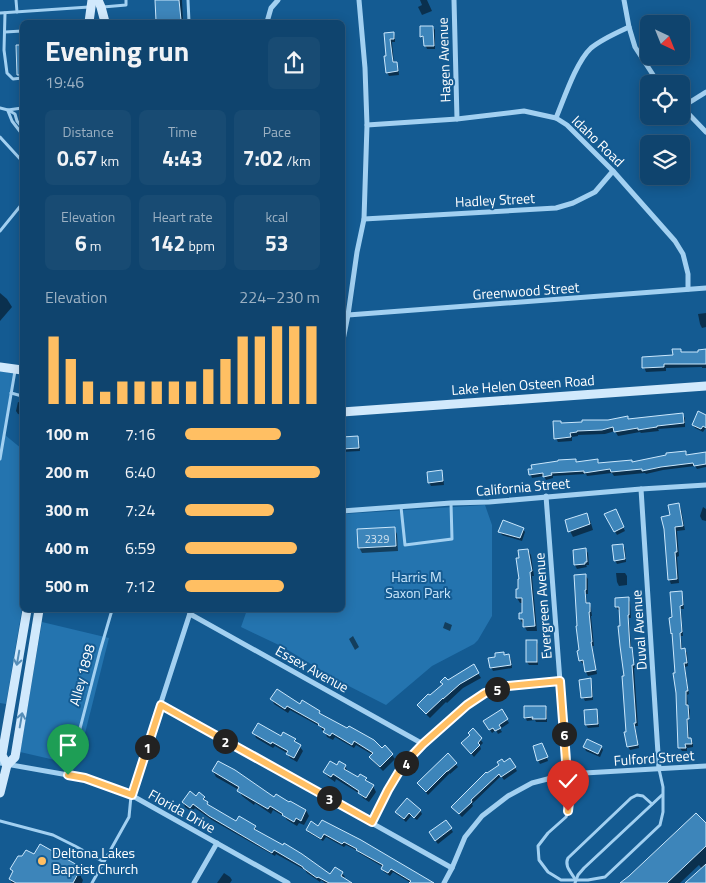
<!DOCTYPE html>
<html lang="en">
<head>
<meta charset="utf-8">
<style>
	:root { --surface:#0f446e; --page:#184b73; --text:#f1f3f6; --muted:#9bb0c2; --line:#2f5c81; --accent:#ffbf63 }
	body { margin:0; font-family:"Titillium Web",sans-serif; background:var(--page); color:var(--text); height:100vh; display:flex; flex-direction:column; font-size:19px; white-space:nowrap }
	* { box-sizing:border-box; margin:0 }
	p { font-size:16px; color:var(--muted) }
	.icon { flex:none; width:28px; height:28px; fill:none; stroke:currentColor; stroke-width:2; stroke-linecap:round; stroke-linejoin:round }
	.map { position:relative; flex:1; overflow:hidden }
	.side { position:absolute; left:20px; top:20px; width:325px; height:592px; display:flex; flex-direction:column; background:var(--surface); border-radius:8px; box-shadow:0 2px 12px #0003,0 0 0 1px var(--line) }
	.side>* { flex:none }
	.needle { width:32px; rotate:137deg }
	.controls { position:absolute; left:640px; top:15px; display:grid; gap:10px }
	.controls a { display:grid; place-items:center; width:50px; height:50px; border-radius:8px; background:var(--surface); box-shadow:0 2px 12px #0003,0 0 0 1px var(--line); font-size:25px }
	.pin { position:absolute; display:grid; place-items:center; width:42px; height:42px; color:#fff; margin:-51px -21px; border-radius:50% 50% 50% 0; rotate:-45deg; box-shadow:0 0 5px #0007 }
	.pin .icon { rotate:45deg }
	.km { position:absolute; width:25px; height:25px; margin:-12px; border-radius:50%; background:#222; color:#fff; font-size:14px; line-height:25px; text-align:center }
	.round { display:grid; place-items:center; flex:none; width:52px; height:52px; border-radius:8px; background:var(--page) }
	.head { display:flex; align-items:center; justify-content:space-between; height:85px; padding:0 25px }
	h1 { font-size:28px; font-weight:700; line-height:38px }
	.figures { display:grid; grid-template-columns:repeat(3,1fr); gap:8px; height:85px; padding:5px 25px }
	.figures div { display:grid; align-content:center; border-radius:8px; background:var(--page); text-align:center }
	.figures b { font-size:21px; font-weight:700 }
	.figures small { font-size:14px; font-weight:400 }
	.figures p { font-size:14px }
	.chart { height:140px; padding:10px 25px }
	.chart p { display:flex; justify-content:space-between }
	.chart svg { width:100%; height:90px; margin-top:5px; stroke:var(--accent); stroke-width:6 }
	ul { padding:0 25px; list-style:none; font-size:16px }
	li { display:grid; grid-template-columns:80px 60px 1fr; align-items:center; height:38px }
	li i { height:12px; border-radius:6px; background:var(--accent) }
	.map>svg:first-child { display:block }
</style>
</head>
<body>
<div class="map">
<svg width="706" height="883" viewBox="0 0 706 883">
	<rect width="100%" height="100%" fill="#145b92"/>
	<g fill="#2474af">
		<path d="M0,371l14,2 -9,62 17,14v160l-16,95 -6,-1z"/>
		<path d="M485,505l7,20v91l-14,24 -4,4 -42,22 -46,39 -51,-26 -52,-32 -42,-20 6,-17h95l1,-96z"/>
		<path d="M42,622l67,16 -30,119 -11,6 -48,-11z"/>
	</g>
	<g fill="#0007">
		<path d="M156,0h26l1,22h-25z"/>
		<path d="M420,0h7l5,11 -10,4 -4,-8 4,-2z"/>
		<path d="M433,27l2,3v19h-8l-5,-13z"/>
		<path d="M393,33l2,4v5h-3l2,21h2l2,4 1,8 -10,1 -2,-4 -2,-38z"/>
		<path d="M22,46v31l-4,-8 -1,-22z"/>
		<path d="M0,293l7,6 5,8 -12,14z"/>
		<path d="M706,313v14l-4,1 -2,-4 -2,-10z"/>
		<path d="M680,350l2,3h17l7,-2v17h-4v-1l-36,1v3l-20,1 -2,-5 30,-10z"/>
		<path d="M18,402l4,1v12l-4,-1 -2,-3z"/>
		<path d="M682,414l3,4v9l-27,2 1,2 -18,2 -1,-1 -22,4 -3,-5 -10,3 -27,1v1l-6,1v4l-14,1 -2,-4 6,-13 46,-4 19,-4 2,3z"/>
		<path d="M706,416v13h-1l-2,3 -8,-4 -2,-3z"/>
		<path d="M357,437l2,3 1,11 -18,1v-14z"/>
		<path d="M685,452l2,4 19,-3v14l-9,2 -2,-3 -32,4 -17,4 -1,-1 -31,3 -2,-3 -25,3 -1,-2 -33,2v2l-7,2 -2,-4 -12,2 -3,-8 46,-9 2,2 20,-3 2,4 33,-1z"/>
		<path d="M441,472l2,3 1,10 -13,1 -2,-4z"/>
		<path d="M679,505l2,4 4,21 -8,1 2,25 -2,1 2,26 -8,1 -2,-5 2,-63z"/>
		<path d="M703,507l3,2v12l-4,-1 -2,-4z"/>
		<path d="M586,514l4,6 3,10 -20,7 -3,-6z"/>
		<path d="M617,514l8,17 -8,4 -11,-20z"/>
		<path d="M394,528l3,6 1,17 -36,2 -3,-6z"/>
		<path d="M523,529l2,3 -3,9 -20,-6 -2,-3z"/>
		<path d="M623,545l2,4 1,13 -9,2 -2,-4z"/>
		<path d="M528,550l3,5 3,21h-2l5,55h-10l-7,-12 4,-5 -1,-11h-3l-3,-5 3,-8 1,-32z"/>
		<path d="M586,550l2,3 1,12h-3l1,2 -10,2 -2,-4 -1,-14z"/>
		<path d="M616,573h9l2,3v9l-8,1 -2,-4z"/>
		<path d="M585,575l3,4v15h-2l1,10h2l2,4 1,8h-1l3,30h-2l5,28 -9,2 -2,-4 -1,-8h-2l-3,-4v-9z"/>
		<path d="M681,592l2,3 1,14h-3l2,27h-2l1,14h3l2,3 1,13 -3,1 4,27 -2,1 1,11 2,4v8h-3l1,2 1,19h2l2,4v4l-6,1v3h-5l-2,-3 -3,-74 -3,-38 -2,-3 1,-15z"/>
		<path d="M628,599l2,3 1,16h-2l2,30 2,4 2,16h-1l4,58h-3l4,22 -9,2 -2,-4 -3,-69 -5,-67h-2l-2,-3z"/>
		<path d="M445,622l7,3 -2,6 -7,-3z"/>
		<path d="M353,636l6,11 -4,3 -6,-11z"/>
		<path d="M536,641l2,3v21h-9l-2,-3z"/>
		<path d="M503,653l2,3h4l2,3 1,9 -19,3 -2,-4 6,-9z"/>
		<path d="M473,665l8,13 -18,10 -16,15 -1,-1 -16,16 -9,-9 9,-12 18,-15z"/>
		<path d="M590,680l2,3 1,17 -8,1 -2,-4z"/>
		<path d="M272,699l28,6 19,7 3,4 60,34 3,-3 7,8 3,4 -12,12 -10,-10 -2,-4 2,-2 -17,-10 -2,3 -19,-11 -2,3 -6,-3 -2,-5v-1l-3,-1 -1,-3 -31,-17 -2,3 -14,-9z"/>
		<path d="M545,707l2,4v11h-11l-1,-2 -8,1 -2,-4z"/>
		<path d="M596,710l2,4 1,13 -11,1 -2,-3 -1,-14z"/>
		<path d="M501,711l8,12 -9,6 2,3 -4,2 -2,-4 -4,3 -7,-11z"/>
		<path d="M473,730l10,13 -3,3 1,3 -7,8 -11,-13 8,-9z"/>
		<path d="M254,733l41,7 8,11 -6,11 -7,-4 -3,-5 -12,-7 -2,2 -17,-10z"/>
		<path d="M601,746l2,4 -3,7 -14,-6 -2,-4z"/>
		<path d="M544,748l4,13 -8,3 -2,-4z"/>
		<path d="M448,755l10,12 -8,7v-1l-22,22 -9,-11z"/>
		<path d="M510,760l7,11 -13,9 -3,-4 -29,28 1,2 -11,11 -7,-7 32,-35z"/>
		<path d="M345,766l3,6 10,7h8l2,4 5,3 3,6 -7,10 -6,-4 -3,-4 -24,-15 -1,3 -7,-5 -4,-5 13,-5z"/>
		<path d="M213,771l62,27 31,12 3,6 -5,9 -5,-2 -2,3 -10,-6 -2,-3 -12,-7 -2,4 -16,-11 -1,2 -12,-9 -3,-6 -23,-13z"/>
		<path d="M196,797h8l5,10 27,15 19,5 2,4 74,45 11,-3 3,4 -2,2 7,4h-25l-4,-3 -1,2 -13,-9 -2,-3 -29,-16 -1,2 -63,-36 -17,-12 -3,4 -7,-5 -2,-5z"/>
		<path d="M420,810l2,4 -5,6 -6,-4 -5,6 -7,-6 -2,-4z"/>
		<path d="M706,822v61h-19l15,-14 -3,-4 -19,18h-57z"/>
		<path d="M311,823l118,60h-18l-18,-11 -3,4 -6,-4 -2,-3 1,-2 -24,-14 -1,-2 -12,-6 -2,2 -18,-10 -3,4 -14,-8 -2,-3z"/>
		<path d="M451,829l2,3 -15,12 -6,-8z"/>
		<path d="M35,856l43,11 4,7 -1,3 2,3 -1,3h-70l-2,-4 4,-7 -2,-3z"/>
		<path d="M224,873l6,4 2,3 -2,3h-13z"/>
	</g>
	<g fill="#3d85ba" stroke="#cae7fc">
		<path d="M155,0h24l2,20 -25,1z"/>
		<path d="M420,26h13l1,20h-10l-1,-10 -3,1z"/>
		<path d="M394,32v7h-4l2,16 1,7h4l1,9 -12,2 -2,-17h2l-2,-23z"/>
		<path d="M16,45h6v30h-5z"/>
		<path d="M672,349h9v3h17v-2l8,-1v15h-42v3l-22,1v-11l31,-2z"/>
		<path d="M698,411l8,4v13l-3,-2 -2,3 -9,-4z"/>
		<path d="M683,413l1,10 -27,3v1l-7,1 -12,2v-2l-24,4 -1,-5 -11,3 -25,1v1l-7,1 1,4 -17,2 -1,-18h8v2l21,-1v-2h26l20,-4v3z"/>
		<path d="M358,436l1,12 -17,1v-12z"/>
		<path d="M686,451v4l20,-3v12l-12,2 -1,-3 -32,4 -19,4v-2l-31,3 -1,-3 -26,4v-2l-33,2 1,2 -9,2v-4l-14,2 -1,-6h4l-1,-4 27,-4v-1l18,-1v3l22,-3v4l34,-3v2l34,-7v-2z"/>
		<path d="M442,470l1,11 -15,2 -1,-11z"/>
		<path d="M679,503l4,23 -8,1 2,25h-2l2,27 -9,1 -4,-51 -3,-12 9,-2 -2,-10z"/>
		<path d="M616,509l8,18 -10,5 -10,-18z"/>
		<path d="M587,513l3,11 -22,8 -3,-12z"/>
		<path d="M503,520l21,8 -4,10 -22,-6z"/>
		<path d="M395,527l1,19 -38,2 -1,-19z"/>
		<path d="M623,544l2,15 -11,2 -2,-16z"/>
		<path d="M586,548l1,14h-2v2l-11,1 -1,-15z"/>
		<path d="M528,549l4,22 -2,1 5,54 -12,1v-8h-4v-6h3v-15h-6v-9h2v-10h1l-3,-21h3l-1,-8z"/>
		<path d="M586,574v16h-1l1,13h4v9h-1l3,30h-1l5,28 -11,2 -2,-12 -4,1 -2,-10 2,-1 -3,-24h1l-3,-51z"/>
		<path d="M682,591l1,14 -3,1 2,26 -2,1 1,16 4,-1 2,15h-3l4,28h-2v14h2l1,14h-2l1,19h3l1,6h-7l1,4h-8l-2,-55 -3,-20h2l-3,-40 -1,1 -2,-16 3,-1 -2,-25z"/>
		<path d="M629,597v18h-1l2,33 2,-1 2,18h-2l4,58h-2l4,22 -11,2 -3,-15h2l-4,-56h2l-4,-30 -2,-20h2l-1,-19h-4v-9z"/>
		<rect x="526" y="640" width="11" height="22"/>
		<path d="M504,652v3l5,-1 2,11 -21,3 -2,-10 7,-1v-4z"/>
		<path d="M474,664l5,9 -19,11 -17,15v-1l-17,16 -9,-9 11,-11 2,1 13,-11 -3,-2 5,-5 3,3z"/>
		<path d="M591,678l1,19 -11,1 -2,-18z"/>
		<path d="M277,689l23,15 2,-4 18,11 -1,2 28,15 2,-2 25,14 8,8 3,-3 8,9 -13,13 -11,-10 4,-4 -19,-12 -2,4 -20,-12 -2,3 -7,-4 2,-3 -7,-4 1,-1 -32,-18 -2,3 -15,-10z"/>
		<path d="M524,706h22v13h-14l1,-2 -9,1z"/>
		<path d="M502,709l6,10 -9,6 2,3 -6,3 -2,-3 -4,2 -6,-9z"/>
		<path d="M597,709l1,15 -13,1 -1,-15z"/>
		<path d="M258,723l23,13 2,-4 13,7 -2,2 7,4 -7,13 -8,-4 2,-3 -16,-9 -1,2 -19,-11z"/>
		<path d="M473,728l9,10 -4,5 2,2 -9,9 -10,-11 9,-8 -2,-2z"/>
		<path d="M587,739l15,7 -4,8 -15,-7z"/>
		<path d="M542,743l6,14 -11,4 -4,-15z"/>
		<path d="M448,753l9,10 -9,8h-1l-21,21 -9,-9z"/>
		<path d="M510,758l6,9 -15,10 -2,-3 -28,26 1,2 -13,12 -8,-7 35,-35 1,1 12,-8 -2,-3 5,-3 2,3z"/>
		<path d="M218,761l17,9 39,27 2,-3 13,8 1,-1 16,9 -5,11 -5,-3 -2,4 -12,-7 1,-1 -13,-8 -2,3 -31,-18 2,-4 -27,-16z"/>
		<path d="M330,761l7,4 2,-4 7,4 -2,4 14,8 2,-3 7,4 -2,2 9,5 -8,13 -8,-5 1,-2 -26,-17 -2,3 -8,-5z"/>
		<path d="M190,791l6,5 3,-4 6,5 -2,2 5,3 -1,2 29,17 3,-5 17,10 -2,3 29,16 1,-2 18,11 28,20 5,-7 8,5 -2,4 11,7h-23l-11,-6 -1,1 -14,-10v-1l-29,-17 -2,3 -63,-37 -16,-12 -3,4 -8,-6z"/>
		<path d="M407,798l14,12 -7,8 -5,-5 -5,6 -9,-7z"/>
		<path d="M696,813l10,10v23l-39,37h-47l9,-7z"/>
		<path d="M322,820l39,20 73,43h-25l2,-2 -20,-12 -3,4 -7,-4 2,-4 -27,-15 1,-1 -13,-7 -2,2 -18,-10 -3,5 -15,-9 5,-9 7,5z"/>
		<path d="M446,820l6,8 -17,13 -6,-9z"/>
		<path d="M40,844l39,22 -3,4 3,2 -6,11h-57l-7,-4 4,-8 -3,-2 8,-13h4l4,-6 8,4z"/>
		<path d="M706,864v19h-21z"/>
	</g>
	<g fill="none" stroke-linecap="round" stroke-linejoin="round">
		<g stroke="#a2d0f1" stroke-width="3">
			<path d="M16,0l1,12"/>
			<path d="M188,0l1,22"/>
			<path d="M103,7l23,-2v-5"/>
			<path d="M0,13l89,-6"/>
			<path d="M5,13l-1,37 3,23 6,6 9,-1"/>
			<path d="M5,32l17,-1"/>
			<path d="M0,108l8,2 7,4 2,7 5,6"/>
			<path d="M8,110l14,-2"/>
			<path d="M8,111l4,10 10,13"/>
			<path d="M0,137l22,24"/>
			<path d="M0,231l22,-27"/>
			<path d="M11,393l11,3"/>
			<path d="M0,459l15,-88"/>
			<path d="M401,507l4,38 47,-6 -1,-36"/>
			<path d="M567,774l1,37 -2,6 -18,16 -10,13 1,14 9,12 13,8h27l17,-3 55,-52 3,-13v-25l-4,-18"/>
			<path d="M68,775l32,-124 12,-41"/>
			<path d="M0,821l53,14 22,11 29,16"/>
			<path d="M575,879c-4,-7 -11,-13 -7,-21l63,-60 6,-3 6,1 9,8"/>
			<path d="M92,883l37,-66 2,-21"/>
			<path d="M575,883l3,-8 6,-7 78,-73"/>
		</g>
		<g stroke="#a2d0f1" stroke-width="5">
			<path d="M454,0l3,119"/>
			<path d="M624,0l5,27 6,20 24,37"/>
			<path d="M267,22l4,-14 7,-8"/>
			<path d="M681,106l25,26"/>
			<path d="M682,107l24,-15"/>
			<path d="M556,118c8,-19 20,-56 35,-70 11,-9 25,-15 38,-21"/>
			<path d="M367,125l90,-6 67,-8 32,7 11,7 46,46 62,70 8,13 5,20v15"/>
			<path d="M364,219l192,-11 17,-5 22,-11 18,-21"/>
			<path d="M348,315l358,-27"/>
			<path d="M342,345l6,-30 9,-63 7,-33 3,-94 -2,-57 -6,-68"/>
			<path d="M641,489l18,280"/>
			<path d="M546,496l21,278"/>
			<path d="M342,511l109,-8 38,-1 152,-13 65,-4"/>
			<path d="M190,614l233,130"/>
			<path d="M161,705l291,163"/>
			<path d="M0,763l85,15 46,17 157,88"/>
			<path d="M131,795l60,-185"/>
			<path d="M372,822l16,-33 15,-24 20,-21 44,-39 18,-12 23,-7 52,-5"/>
			<path d="M194,883l23,-40"/>
			<path d="M444,883l8,-15 13,-31 17,-21 26,-20 24,-13 35,-9 139,-8"/>
		</g>
		<g stroke="#d1e9fc" stroke-width="9">
			<path d="M98,0l3,7 4,15"/>
			<path d="M89,22l3,-22"/>
			<path d="M0,367l22,3"/>
			<path d="M342,412l364,-26"/>
			<path d="M7,765l-5,-10 25,-145"/>
			<path d="M0,793l7,-28 8,-8 24,-147"/>
		</g>
	</g>
	<defs><path id="oneway-shaft" d="M-6 0H5M1.5-3L5.5 0L1.5 3" fill="none" stroke-width="1.6" stroke-linecap="round" stroke-linejoin="round" transform="scale(1.25)"/></defs>
	<g stroke="#568db7">
		<use href="#oneway-shaft" transform="translate(18 658) rotate(100)"/>
		<use href="#oneway-shaft" transform="translate(21 720) rotate(-80)"/>
	</g>
	<g fill="none" stroke-linecap="round" stroke-linejoin="round">
		<defs>
			<path id="route" d="M68,775l17,3 47,17 29,-90 211,117 16,-32 15,-25 20,-21 44,-39 18,-12 23,-7 52,-5 7,93 2,27 -1,10"/>
		</defs>
		<use href="#route" stroke="#fff" stroke-width="10"/>
		<use href="#route" stroke="#ffbf63" stroke-width="6"/>
	</g>
	<circle fill="#ffbf63" stroke="#145b92" stroke-width="2" cx="42" cy="861" r="5"/>
	<g text-anchor="middle" stroke-width="4" stroke-linejoin="round" paint-order="stroke">
		<g font-size="11" fill="#cee0ee">
			<text x="377" y="543">2329</text>
		</g>
		<g font-size="14" fill="#fff" stroke="#145b92">
			<text transform="translate(444 60) rotate(-92)" y="5">Hagen Avenue</text>
			<text transform="translate(598 141) rotate(44)" y="5">Idaho Road</text>
			<text transform="translate(495 200) rotate(-3)" y="5">Hadley Street</text>
			<text transform="translate(526 291) rotate(-4)" y="5">Greenwood Street</text>
			<text transform="translate(523 385) rotate(-4)" y="5">Lake Helen Osteen Road</text>
			<text transform="translate(523 487) rotate(-5)" y="5">California Street</text>
			<text transform="translate(543 606) rotate(-94)" y="5">Evergreen Avenue</text>
			<text transform="translate(639 630) rotate(-94)" y="5">Duval Avenue</text>
			<text transform="translate(312 669) rotate(29)" y="5">Essex Avenue</text>
			<text transform="translate(82 675) rotate(-75)" y="5">Alley 1898</text>
			<text transform="translate(654 758) rotate(-4)" y="5">Fulford Street</text>
			<text transform="translate(182 811) rotate(29)" y="5">Florida Drive</text>
		</g>
		<g font-size="14" fill="#cae7fc" stroke="#145b92">
			<text x="418" y="582">Harris M.<tspan x="418" dy="16">Saxon Park</tspan></text>
		</g>
		<g font-size="14" fill="#fff" stroke="#145b92" text-anchor="start">
			<text x="52" y="858">Deltona Lakes<tspan x="52" dy="16">Baptist Church</tspan></text>
		</g>
	</g>
</svg>
<div class="controls">
<a><svg class="needle" viewBox="-14 -14 28 28"><path d="M0-13l5 13h-10z" fill="#e53935"/><path d="M0 13l5-13h-10z" fill="#9bb0c2"/></svg></a>
<a><svg class="icon" aria-label="locate" viewBox="0 0 24 24"><circle cx="12" cy="12" r="6"/><path d="M12 2v4M12 18v4M2 12h4M18 12h4"/></svg></a>
<a><svg class="icon" aria-label="layers" viewBox="0 0 24 24"><path d="M12 4l9 5-9 5-9-5zM3 14l9 5 9-5"/></svg></a>
</div>
<div class="pin" style="left:68px;top:775px;background:#1e9e55"><svg class="icon" aria-label="arrive" viewBox="0 0 24 24"><path d="M6 21V4h12l-3 4 3 4H6"/></svg></div>
<div class="pin" style="left:568px;top:811px;background:#d93025"><svg class="icon" aria-label="check" viewBox="0 0 24 24"><path d="M5 12l5 5 9-10"/></svg></div>
<b class="km" style="left:147px;top:747px">1</b>
<b class="km" style="left:225px;top:741px">2</b>
<b class="km" style="left:329px;top:798px">3</b>
<b class="km" style="left:406px;top:763px">4</b>
<b class="km" style="left:497px;top:689px">5</b>
<b class="km" style="left:564px;top:734px">6</b>
<section class="side">
<div class="head"><div><h1>Evening run</h1><p>19:46</p></div><a class="round"><svg class="icon" aria-label="share" viewBox="0 0 24 24"><path d="M12 15V3M7 8l5-5 5 5M5 13v7h14v-7"/></svg></a></div>
<div class="figures">
<div><p>Distance</p><b>0.67<small> km</small></b></div>
<div><p>Time</p><b>4:43</b></div>
<div><p>Pace</p><b>7:02<small> /km</small></b></div>
</div>
<div class="figures">
<div><p>Elevation</p><b>6<small> m</small></b></div>
<div><p>Heart rate</p><b>142<small> bpm</small></b></div>
<div><p>kcal</p><b>53</b></div>
</div>
<div class="chart"><p><span>Elevation</span>224–230 m</p>
<svg viewBox="0 0 160 44" preserveAspectRatio="none"><path d="M5 44V11M15 44V22M25 44V33M35 44V38M45 44V33M55 44V33M65 44V33M75 44V33M85 44V33M95 44V27M105 44V22M115 44V11M125 44V11M135 44V6M145 44V6M155 44V6"/></svg>
</div>
<ul>
<li><b>100 m</b>7:16<i style="width:71%"></i></li>
<li><b>200 m</b>6:40<i style="width:100%"></i></li>
<li><b>300 m</b>7:24<i style="width:66%"></i></li>
<li><b>400 m</b>6:59<i style="width:83%"></i></li>
<li><b>500 m</b>7:12<i style="width:73%"></i></li>
</ul>
</section>
</div>
</body>
</html>
